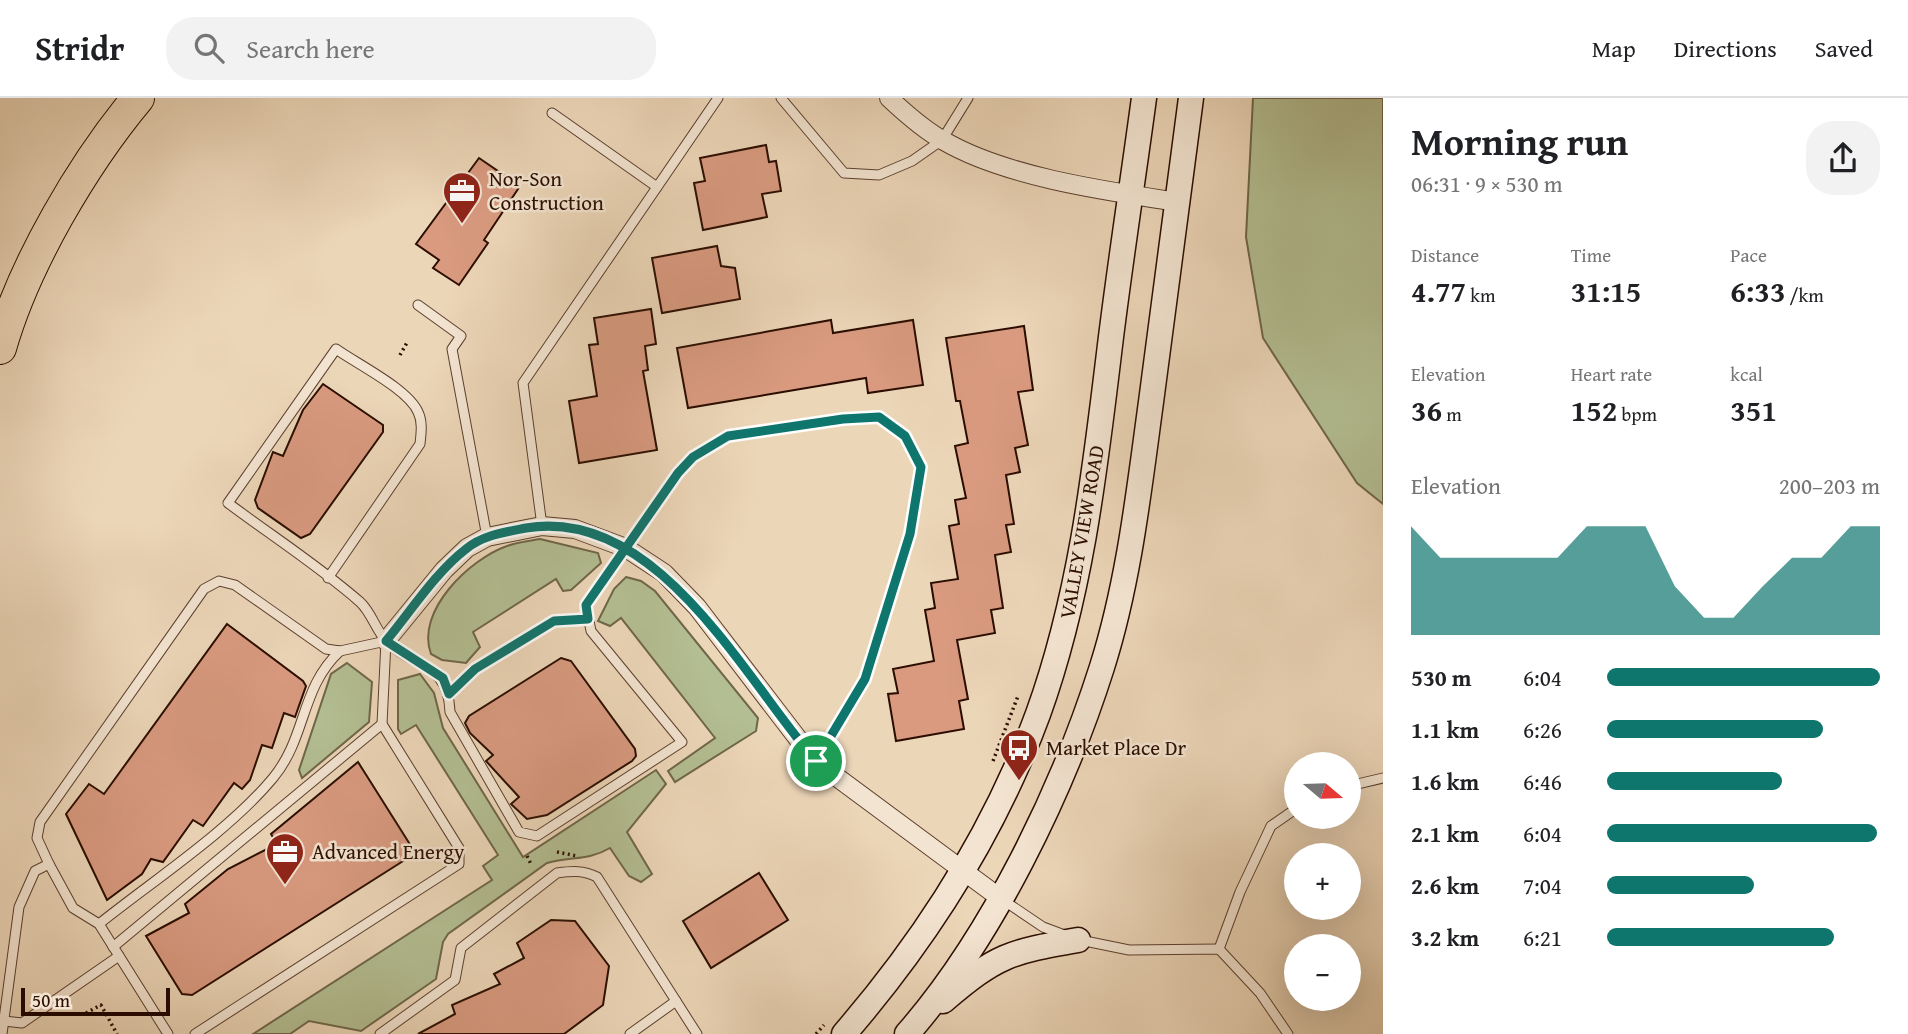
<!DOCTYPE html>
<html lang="en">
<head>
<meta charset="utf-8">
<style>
	:root { --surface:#fff; --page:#f2f2f2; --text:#202124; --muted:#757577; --line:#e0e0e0; --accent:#0f766e }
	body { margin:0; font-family:"Gentium Book Plus",serif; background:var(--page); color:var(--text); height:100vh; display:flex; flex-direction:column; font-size:26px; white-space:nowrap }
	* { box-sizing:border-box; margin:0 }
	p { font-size:23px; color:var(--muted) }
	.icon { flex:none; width:38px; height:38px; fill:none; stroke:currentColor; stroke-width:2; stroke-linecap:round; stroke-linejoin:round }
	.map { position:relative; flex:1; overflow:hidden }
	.panel { display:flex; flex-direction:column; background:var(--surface); width:525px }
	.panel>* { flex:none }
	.needle { width:46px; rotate:109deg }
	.controls { position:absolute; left:1284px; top:654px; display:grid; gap:14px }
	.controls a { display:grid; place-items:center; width:77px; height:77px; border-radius:50%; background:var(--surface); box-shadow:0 7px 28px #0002; font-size:35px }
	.scale { position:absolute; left:21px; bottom:18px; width:149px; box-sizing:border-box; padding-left:7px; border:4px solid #2b0d00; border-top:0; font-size:19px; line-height:24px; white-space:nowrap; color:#2b0d00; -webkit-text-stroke:5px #f3e4d1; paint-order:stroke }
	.pin { position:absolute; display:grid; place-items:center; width:60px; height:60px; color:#fff; margin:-30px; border:4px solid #fff; border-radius:50%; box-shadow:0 2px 7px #0007 }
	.round { display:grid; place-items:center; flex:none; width:74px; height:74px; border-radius:28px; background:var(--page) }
	.overview { display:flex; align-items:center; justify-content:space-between; height:119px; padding:0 28px }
	h1 { font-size:38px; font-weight:700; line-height:52px }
	.metrics { display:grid; grid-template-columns:repeat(3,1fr); gap:10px; height:119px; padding:7px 28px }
	.metrics div { display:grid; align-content:center }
	.metrics b { font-size:30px; font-weight:700 }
	.metrics small { font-size:19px; font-weight:400 }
	.metrics p { font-size:19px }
	.chart { height:196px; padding:14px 28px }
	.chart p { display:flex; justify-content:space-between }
	.chart svg { width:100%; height:126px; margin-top:7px; fill:var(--accent); opacity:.7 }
	ul { padding:0 28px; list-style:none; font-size:23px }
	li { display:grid; grid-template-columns:112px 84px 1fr; align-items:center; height:52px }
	li i { height:18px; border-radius:9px; background:var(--accent) }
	header { display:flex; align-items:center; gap:42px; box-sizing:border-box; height:98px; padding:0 35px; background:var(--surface); border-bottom:2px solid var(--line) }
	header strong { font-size:33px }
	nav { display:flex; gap:38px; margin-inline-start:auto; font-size:24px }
	.search { width:490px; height:63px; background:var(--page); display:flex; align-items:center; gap:18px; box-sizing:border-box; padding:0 24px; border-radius:28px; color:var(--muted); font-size:26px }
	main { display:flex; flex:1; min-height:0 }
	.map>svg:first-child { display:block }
</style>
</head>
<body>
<header>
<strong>Stridr</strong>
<div class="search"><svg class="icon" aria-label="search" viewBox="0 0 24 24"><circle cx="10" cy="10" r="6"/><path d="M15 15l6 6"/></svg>Search here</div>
<nav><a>Map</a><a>Directions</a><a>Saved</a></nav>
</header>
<main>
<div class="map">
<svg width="1383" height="936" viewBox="0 0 1383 936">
	<rect width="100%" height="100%" fill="#ecd6b8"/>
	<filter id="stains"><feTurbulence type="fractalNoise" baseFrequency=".00286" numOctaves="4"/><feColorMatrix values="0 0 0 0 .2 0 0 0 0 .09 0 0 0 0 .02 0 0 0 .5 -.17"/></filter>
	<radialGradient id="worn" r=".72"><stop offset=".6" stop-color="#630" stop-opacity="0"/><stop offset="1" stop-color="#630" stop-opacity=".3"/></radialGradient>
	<g fill="#b3be92" stroke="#6f6649" stroke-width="2">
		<path d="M1253,0h130v406l-26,-21 -94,-145 -17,-101z"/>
		<path d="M540,441l58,14 3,10 -30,27 -8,1 -7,-12 -83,53 7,15 -14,16 -24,-3 -11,-6c-16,-43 39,-95 76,-108 10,-4 22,-5 33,-7z"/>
		<path d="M626,479l15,4 14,10 103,127 -2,13 -81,51 -7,-11 47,-33 -94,-120 -11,8 -12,-5 16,-32z"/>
		<path d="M347,565l25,19 -3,40 -67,56 -3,-8 32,-96z"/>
		<path d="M420,576l14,19 9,35 80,129 133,-87 10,14 -39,48 25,42 -11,8 -12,-6 -19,-28c-22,13 -39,8 -63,15l-99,71 -5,8 -7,37 -75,52 -52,-10 -19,13h-37l239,-154 -9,-14 15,-11 -82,-130 -15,9 -3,-5v-49z"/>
	</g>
	<g fill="#d99a80" stroke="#2b0d00" stroke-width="2">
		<path d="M766,47l3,17 7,-1 5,30 -19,3 5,23 -64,13 -9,-47 11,-2 -5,-23z"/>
		<path d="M479,60l41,28 -36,54 4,3 -29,42 -26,-17 6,-8 -23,-16z"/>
		<path d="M717,148l4,20 14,2 5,31 -78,14 -10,-55z"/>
		<path d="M651,211l5,35 -11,2 3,24 -5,1 14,79 -78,13 -10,-62 28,-5 -8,-51 9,-1 -4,-26z"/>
		<path d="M831,222l2,13 80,-13 10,65 -55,8 -2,-15 -178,30 -11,-60z"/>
		<path d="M1024,228l9,64 -15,2 10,53 -13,3 5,24 -14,3 8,49 -8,1 5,27 -16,3 8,53 -12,2 4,23 -38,7 11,59 -9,2 5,28 -68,12 -8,-47 10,-1 -5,-24 41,-8 -9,-51 10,-2 -4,-25 27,-4 -9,-53 10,-2 -4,-24 11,-2 -11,-52 13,-3 -8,-42h-4l-10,-63z"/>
		<path d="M323,286l60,41v7l-73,102 -9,4 -43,-30 -3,-8 18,-48 10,4 20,-46z"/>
		<path d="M227,526l76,57 3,5 -11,31 -11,-4 -12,35 -10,-3 -12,35 -8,9 -8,-6 -31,43 -10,-6 -30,42 -12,-3 -9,15 -35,26 -41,-86 23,-30 15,10z"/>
		<path d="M561,560l10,3 64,88 1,7 -4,5 -85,54 -20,4 -16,-15 8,-7 -33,-36 7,-6 -23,-22 -5,-10 4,-7z"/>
		<path d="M358,664l53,84v10l-219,139 -10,-1 -36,-58 43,-23 -4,-9 43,-35 49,-25 -6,-10z"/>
		<path d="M759,775l29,47 -77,48 -28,-47z"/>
		<path d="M551,822l24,1 34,45 -6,39 -39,29h-146l37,-20 -3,-9 48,-21 -6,-10 30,-16 -7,-15z"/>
	</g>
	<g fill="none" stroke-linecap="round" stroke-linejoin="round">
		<defs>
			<g id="lane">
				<path d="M781,0l63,75 35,2 33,-14 30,-21 26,-42"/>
				<path d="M552,15l105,74"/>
				<path d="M418,207l43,31 -9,13 35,188"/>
				<path d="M542,428l-19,-143 195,-285"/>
				<path d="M328,480l92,-134c1,-10 3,-22 -2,-32 -10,-23 -61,-48 -82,-63l-108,154c44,33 91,63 132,99 12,11 16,29 27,40 30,28 61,21 63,70l69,120 18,4 145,-94 -91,-111 -5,-26 92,-132 15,-16 35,-21 115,-17 36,-2 26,19 16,31 -11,67 -45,145 -50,82"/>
				<path d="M449,596l26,-25 79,-48 34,-2"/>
				<path d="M1349,688l34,-8"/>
				<path d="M49,766l24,44 26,16 69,110"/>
				<path d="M1003,802l40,27 24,9"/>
				<path d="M99,826c55,-44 130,-93 174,-146 34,-41 27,-90 67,-127"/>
				<path d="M1080,842l49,10 90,-1 41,44 28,41"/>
				<path d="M113,849l269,-223"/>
				<path d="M1219,851l21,-57 31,-66 26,-18"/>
				<path d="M4,923l18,2 97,-67"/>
				<path d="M2,936l17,-127 16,-36 14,-7 -12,-26 3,-16 164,-233 15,-8 16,4 91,64 14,2 46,-10"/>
				<path d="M195,936l264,-170v-16l-77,-124 4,-83"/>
				<path d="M380,936l75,-54 6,-32 96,-75c15,-2 26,-3 40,4l100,157"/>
				<path d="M630,936l46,-33"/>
			</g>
			<g id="street">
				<path d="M889,0c17,16 35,32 55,43 62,36 162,50 234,61"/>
				<path d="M386,543l58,-71 23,-22 20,-11 55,-11 33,3 51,19 38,25 33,34 118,154 185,137"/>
			</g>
			<g id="secondary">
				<path d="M943,903c54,-46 66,-49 135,-61"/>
				<path d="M844,936c83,-96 150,-201 194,-320 43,-119 57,-244 72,-369 10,-82 23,-165 34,-247"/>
				<path d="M907,936c85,-97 156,-244 195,-367 27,-85 37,-177 49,-265 13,-101 27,-203 40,-304"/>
			</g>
			<path id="highway" d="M0,250c24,-84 83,-184 138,-250"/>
		</defs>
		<use href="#lane" stroke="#5b3f2e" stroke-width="11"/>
		<use href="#street" stroke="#5b3f2e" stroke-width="20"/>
		<use href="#secondary" stroke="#2b0d00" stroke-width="27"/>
		<use href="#highway" stroke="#2b0d00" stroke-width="34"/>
		<g stroke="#2b0d00" stroke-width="3.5" stroke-dasharray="2 3.5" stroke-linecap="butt">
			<path d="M400,257l8,-14"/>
			<path d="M993,663l25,-65"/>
			<path d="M557,754l20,4"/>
			<path d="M527,758l4,8"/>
			<path d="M86,915l15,-8 16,29"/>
			<path d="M816,936l8,-9"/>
		</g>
		<use href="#lane" stroke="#f3e4d1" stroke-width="9"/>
		<use href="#street" stroke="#f3e4d1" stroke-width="18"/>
		<use href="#secondary" stroke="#f3e4d1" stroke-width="24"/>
		<use href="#highway" stroke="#ecd6b8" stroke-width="32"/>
	</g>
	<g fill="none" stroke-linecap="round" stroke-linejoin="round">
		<defs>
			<path id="route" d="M816,663c-72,-83 -159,-255 -290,-233 -20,4 -43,7 -60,21 -31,24 -55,62 -80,92l57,37 6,16 26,-25 79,-48 34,-2 -2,-14 92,-132 15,-16 35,-21 115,-17 36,-2 26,19 16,31 -11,67 -45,145 -49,82"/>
		</defs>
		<use href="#route" stroke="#fff" stroke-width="14"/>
		<use href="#route" stroke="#0f766e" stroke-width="9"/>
	</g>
	<defs>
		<symbol id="office-pin" viewBox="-11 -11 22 30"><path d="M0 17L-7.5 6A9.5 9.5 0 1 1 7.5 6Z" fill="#8f2418" stroke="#f3e4d1"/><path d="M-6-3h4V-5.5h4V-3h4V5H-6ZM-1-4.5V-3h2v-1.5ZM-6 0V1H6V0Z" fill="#fff"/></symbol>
		<symbol id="bus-pin" viewBox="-11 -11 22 30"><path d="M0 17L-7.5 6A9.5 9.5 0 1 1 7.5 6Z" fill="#8f2418" stroke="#f3e4d1"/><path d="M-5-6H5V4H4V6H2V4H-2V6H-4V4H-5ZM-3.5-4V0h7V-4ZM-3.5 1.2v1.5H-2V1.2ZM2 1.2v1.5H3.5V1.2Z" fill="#fff"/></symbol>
	</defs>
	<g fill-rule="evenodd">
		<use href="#office-pin" x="440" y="71" width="44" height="60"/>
		<use href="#bus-pin" x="997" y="628" width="44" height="60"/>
		<use href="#office-pin" x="263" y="732" width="44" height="60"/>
	</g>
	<g text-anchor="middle" stroke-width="5" stroke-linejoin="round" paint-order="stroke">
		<g font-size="21" fill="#2b0d00" stroke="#f3e4d1" text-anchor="start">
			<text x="489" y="88">Nor-Son<tspan x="489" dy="24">Construction</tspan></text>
			<text x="1046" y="657">Market Place Dr</text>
			<text x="312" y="761">Advanced Energy</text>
		</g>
		<g font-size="21" fill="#2b0d00" stroke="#f3e4d1">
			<text transform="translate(1082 434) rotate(-80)" y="7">VALLEY VIEW ROAD</text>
		</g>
	</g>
	<rect width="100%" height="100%" filter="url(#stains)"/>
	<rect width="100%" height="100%" fill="url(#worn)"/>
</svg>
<div class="controls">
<a><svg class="needle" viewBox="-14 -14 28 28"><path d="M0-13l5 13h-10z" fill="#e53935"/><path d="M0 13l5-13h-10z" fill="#757577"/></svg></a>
<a>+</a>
<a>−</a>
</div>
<div class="scale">50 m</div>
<div class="pin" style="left:816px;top:663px;background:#1e9e55"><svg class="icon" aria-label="arrive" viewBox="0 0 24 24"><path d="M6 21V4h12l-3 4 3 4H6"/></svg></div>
</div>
<section class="panel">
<div class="overview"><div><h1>Morning run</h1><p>06:31 · 9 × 530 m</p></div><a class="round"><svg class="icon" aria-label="share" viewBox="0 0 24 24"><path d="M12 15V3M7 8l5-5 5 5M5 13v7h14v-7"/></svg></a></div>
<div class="metrics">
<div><p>Distance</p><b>4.77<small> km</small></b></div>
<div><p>Time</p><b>31:15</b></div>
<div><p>Pace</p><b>6:33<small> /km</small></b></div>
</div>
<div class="metrics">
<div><p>Elevation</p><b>36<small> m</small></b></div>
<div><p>Heart rate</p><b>152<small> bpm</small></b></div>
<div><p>kcal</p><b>351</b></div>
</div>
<div class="chart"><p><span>Elevation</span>200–203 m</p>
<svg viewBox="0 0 160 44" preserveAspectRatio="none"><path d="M0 44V6L10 17L20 17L30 17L40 17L50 17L60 6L70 6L80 6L90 27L100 38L110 38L120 27L130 17L140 17L150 6L160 6V44z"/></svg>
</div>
<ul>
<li><b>530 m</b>6:04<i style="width:100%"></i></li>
<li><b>1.1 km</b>6:26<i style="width:79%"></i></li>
<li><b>1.6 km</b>6:46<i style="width:64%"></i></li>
<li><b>2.1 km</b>6:04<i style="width:99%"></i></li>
<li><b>2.6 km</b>7:04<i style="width:54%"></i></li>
<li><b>3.2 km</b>6:21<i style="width:83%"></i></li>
</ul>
</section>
</main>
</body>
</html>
